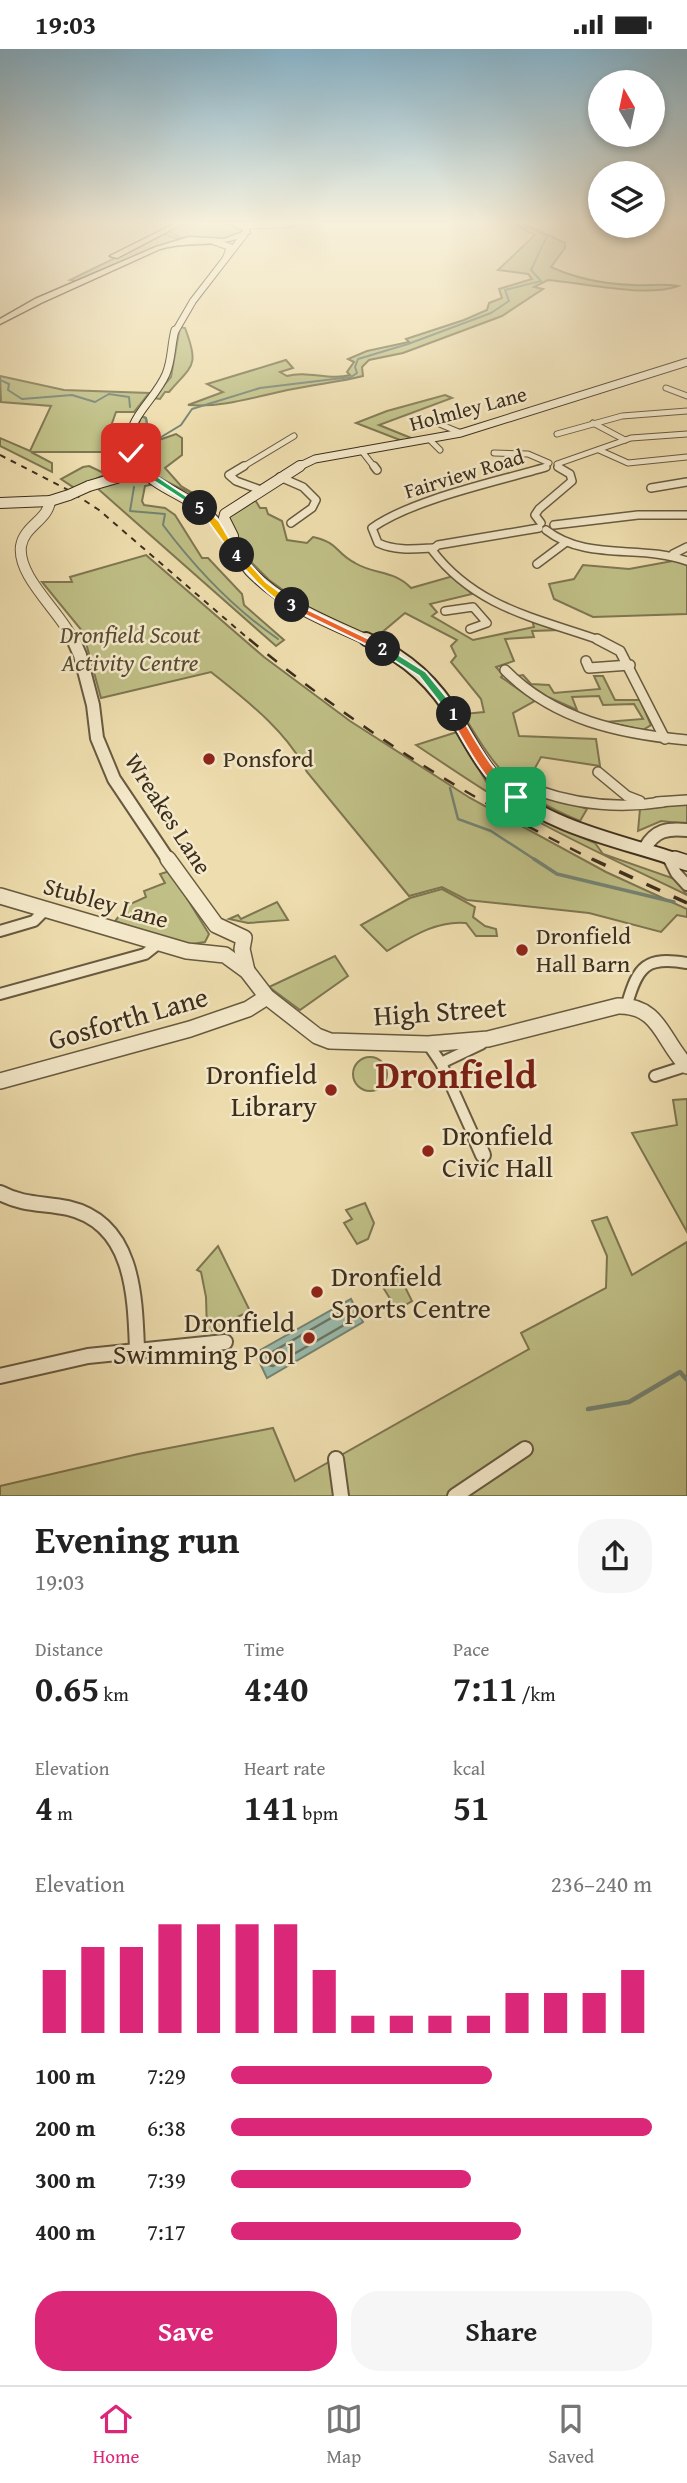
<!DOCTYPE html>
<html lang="en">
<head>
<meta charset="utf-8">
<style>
	:root { --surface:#fff; --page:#f6f6f6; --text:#222; --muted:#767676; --line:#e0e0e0; --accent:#db2777 }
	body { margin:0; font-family:"Gentium Book Plus",serif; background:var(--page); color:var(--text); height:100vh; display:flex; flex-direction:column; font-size:26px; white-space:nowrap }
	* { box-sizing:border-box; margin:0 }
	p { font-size:23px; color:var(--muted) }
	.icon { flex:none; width:38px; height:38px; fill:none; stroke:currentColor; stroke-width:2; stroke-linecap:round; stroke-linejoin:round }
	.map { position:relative; height:1447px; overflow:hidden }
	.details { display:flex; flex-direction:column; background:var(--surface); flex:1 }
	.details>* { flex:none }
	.needle { width:46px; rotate:351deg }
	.buttons { position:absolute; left:588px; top:21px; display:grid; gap:14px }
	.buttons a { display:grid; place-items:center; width:77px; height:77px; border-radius:50%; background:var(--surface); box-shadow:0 4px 10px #0003; font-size:35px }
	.pin { position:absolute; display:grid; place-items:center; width:60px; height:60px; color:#fff; margin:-30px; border-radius:14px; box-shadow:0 4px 10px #0006 }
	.km { position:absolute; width:35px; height:35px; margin:-18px; border-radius:50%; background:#222; color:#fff; font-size:19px; line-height:35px; text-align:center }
	.round { display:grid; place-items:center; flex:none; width:74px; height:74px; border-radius:28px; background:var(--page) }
	.overview { display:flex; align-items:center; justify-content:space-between; height:119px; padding:0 35px }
	h1 { font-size:38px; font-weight:700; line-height:52px }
	.stats { display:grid; grid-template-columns:repeat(3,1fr); gap:10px; height:119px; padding:7px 35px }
	.stats div { display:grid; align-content:center }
	.stats b { font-size:35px; font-weight:700 }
	.stats small { font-size:19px; font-weight:400 }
	.stats p { font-size:19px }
	.chart { height:196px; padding:14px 35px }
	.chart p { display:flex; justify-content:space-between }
	.chart svg { width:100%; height:126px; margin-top:7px; stroke:var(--accent); stroke-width:6 }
	.primary-button { display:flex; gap:14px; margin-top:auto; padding:14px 35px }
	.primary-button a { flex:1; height:80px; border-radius:28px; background:var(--accent); color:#fff; font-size:28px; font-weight:700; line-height:80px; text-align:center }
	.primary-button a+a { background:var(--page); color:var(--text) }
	ul { padding:0 35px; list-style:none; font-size:23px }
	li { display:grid; grid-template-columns:112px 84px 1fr; align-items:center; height:52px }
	li i { height:18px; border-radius:9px; background:var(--accent) }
	.status { display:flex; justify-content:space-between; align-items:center; height:49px; padding:0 35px; background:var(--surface); direction:ltr }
	.status svg { height:19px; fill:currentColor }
	.dock { display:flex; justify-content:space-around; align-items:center; height:98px; border-top:2px solid var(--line); background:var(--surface); font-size:19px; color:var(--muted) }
	.dock a { display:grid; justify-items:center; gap:4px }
	.dock .selected { color:var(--accent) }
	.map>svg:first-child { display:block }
</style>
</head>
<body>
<div class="status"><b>19:03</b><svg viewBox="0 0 49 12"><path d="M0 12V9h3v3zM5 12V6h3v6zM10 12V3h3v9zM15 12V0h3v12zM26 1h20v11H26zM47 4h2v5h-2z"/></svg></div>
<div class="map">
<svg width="687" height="1447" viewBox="0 0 687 1447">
	<rect width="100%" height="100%" fill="#eeddae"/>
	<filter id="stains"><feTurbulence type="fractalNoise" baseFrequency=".00286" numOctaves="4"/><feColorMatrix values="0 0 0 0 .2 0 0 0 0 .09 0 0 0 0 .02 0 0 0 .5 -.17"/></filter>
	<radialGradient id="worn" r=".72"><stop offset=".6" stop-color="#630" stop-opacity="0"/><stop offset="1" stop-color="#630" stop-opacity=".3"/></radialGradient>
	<g fill="#bfbf86" stroke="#7e7651" stroke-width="2">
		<path d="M182,175h45l17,7c-16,13 -55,12 -73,2l-1,-3z"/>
		<path d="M515,175h10l40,19v5l-14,19c26,12 54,17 82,18 16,1 29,-2 45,1 -32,12 -95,-3 -130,-6l-14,7 9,2 -41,27 -99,37 -34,7 -7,7 1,9c-23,6 -47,8 -70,13 -36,7 -69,19 -105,16l35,-13 -16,-8 79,-24 7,8 -13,4 7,4c20,-6 43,5 63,-1l-3,-3 7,-10 -6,-3 19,-8 42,-9 -3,-3 58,-19 23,-10 2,-7 13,-5 -3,-9 33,-10 -4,-5 -30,-4 37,-35z"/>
		<path d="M164,185l22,7 -23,4 -86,36 -7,-1z"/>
		<path d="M180,278l5,1c15,39 7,37 -16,64h-4l-5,7 -7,-1 18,-21z"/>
		<path d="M0,327l64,14 85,3 -15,19h-18l-6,17h4l-10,23h-73l21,11v9l-52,-26v-8l30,13 21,-45 -50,-4z"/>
		<path d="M445,346l7,3 -73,27 37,15 -11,2 -49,-19 31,-12z"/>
		<path d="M141,367l5,2 4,21 3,3 23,-8 6,4v17l-17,13 16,18 17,10c-17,-7 -56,-24 -63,-42 -4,-12 3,-26 6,-38z"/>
		<path d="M89,417l17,8 -30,15 -15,-10 22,-12z"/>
		<path d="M138,426l16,9 -9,2 -3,15 2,4 21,3 10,7 27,43h6l34,36 2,11 40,35 -8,6 -179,-158z"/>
		<path d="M254,449l6,10h6l2,6 14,7 5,19 20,3 6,-6c27,6 21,15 42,26 20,12 39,7 56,25l42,-12 19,18 -42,10 7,8 -5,4 41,24 61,-13 -2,-7 29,10 -29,1 2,6 -29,2 9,22 -18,6 7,8 -2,2 34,24 -22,12 6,23 77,3 4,27 -59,-9 -6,11 7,5 -14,15 59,21 -7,12c-66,-27 -82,-48 -117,-107l21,-2 -3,-13 -30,-37 5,-6 -5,-10 6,-6 -52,-27 -31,26 -60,-27 -45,-32 -28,-28 -5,-19 -8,-14 8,-11z"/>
		<path d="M146,506l118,102 86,64 120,77 136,74 81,37v8l-10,-2 -16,17 -72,-19 -122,-13 -25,-13 -33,9 -102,-124c-20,-41 -60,-71 -96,-100l-110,26 -18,-66 -41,-50h30l-2,-5z"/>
		<path d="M678,511l9,5v49l-94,3 -39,-18 -5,-15 25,-5 9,-14 46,4z"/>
		<path d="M523,626l8,9 18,1 5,8 46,-4 -6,-13h9l12,24h25l11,25 -8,5 -38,-8 38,-3 -9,-15 -31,1 -4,-9 -27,1 5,13 -29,-13 -32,-21z"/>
		<path d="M457,683l30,51 17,15 43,24 48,21 8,11 72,25 12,16c-58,-28 -116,-54 -172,-86 -34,-20 -66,-42 -99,-64z"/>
		<path d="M687,755v20l-26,-3 -23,10 2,-22z"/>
		<path d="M170,822l39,63 -4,8 -19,3 -71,-24 13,-16 18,-8 -2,-6 21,-8 -5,-9z"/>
		<path d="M442,840l33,18 -2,10 12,9 11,3 1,7h-21l-10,-13c-29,-3 -55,14 -79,28l-26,-26 49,-27z"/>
		<path d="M277,853l11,18 -40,3 -19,-4 9,-4 3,4z"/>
		<path d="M335,907l13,20 -48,34 -31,-23z"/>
		<circle cx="370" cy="1025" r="17"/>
		<path d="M687,1050v133l-55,-99 45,-8 -4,-25z"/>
		<path d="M365,1154l9,20 -6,16 -11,5 -13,-21 8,-4 -6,-9z"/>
		<path d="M607,1168l25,58 55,-33v254h-687v-10l138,-32 135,-26 22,53 234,-132 -8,-16 85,-45 1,-32 -15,-35z"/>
		<path d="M218,1197l32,65 -23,11v8l-20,1 -1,-34 -5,-25 -4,-2z"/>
		<path d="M380,1224l20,4 12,24 -15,9 -21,-34z"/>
	</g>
	<path fill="#99bbad" stroke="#748373" stroke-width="2" d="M351,1250l12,23 -96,56 -12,-25z"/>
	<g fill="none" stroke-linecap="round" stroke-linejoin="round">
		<path stroke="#6a7464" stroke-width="2.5" d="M345,1261l5,2 1,9 -78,45 -4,-1 -2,-10z"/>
		<g stroke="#748373" stroke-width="2">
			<path d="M0,331l9,4 -1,6 14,9 50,-4 23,7 14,-8 20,3 1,10"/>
			<path d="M141,367l5,2 2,16 5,8 -5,12"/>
			<path d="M153,393l28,-17 11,-16 68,-21 91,-11 6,-4 -2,-6 3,-8 50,-15 83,-31 18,-12 -4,-11 36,-9 -10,-11 16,-34 -24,-12"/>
			<path d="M134,438l-4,24 35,3 -2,11c33,44 70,83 115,114"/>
		</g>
		<path stroke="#748373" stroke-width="2.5" d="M450,739l8,31 33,12 46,30"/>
		<path stroke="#748373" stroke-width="3.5" d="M534,810l23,15 117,28"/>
		<path stroke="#748373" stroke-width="4.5" d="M588,1360l41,-7 51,-30 7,8"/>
		<defs>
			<g id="minor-far4">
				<path d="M666,339l21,8"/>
				<path d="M430,371l31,13"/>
				<path d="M593,374l32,17"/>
				<path d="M557,385l65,-18 65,-5"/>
				<path d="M430,391l10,10"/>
				<path d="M361,401l14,18"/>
				<path d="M599,401l29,13 59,-6"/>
				<path d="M494,404l34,1 21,9"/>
				<path d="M557,415l74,-26 56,-4"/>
				<path d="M241,419l53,-32"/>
			</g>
			<g id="minor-far3">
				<path d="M244,417l-15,9 7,6 25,9"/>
				<path d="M374,417l3,4"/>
				<path d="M280,428l23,10 13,13 -4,8 -21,15"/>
				<path d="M651,439l36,-6"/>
				<path d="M541,474l-6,-8 4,-6 33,-28 -2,-7 -12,-7"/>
				<path d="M554,476l84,-10h49"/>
				<path d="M539,479l-101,17 -6,5c44,58 105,68 170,91"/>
				<path d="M546,481c41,32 95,14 141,31"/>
				<path d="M433,499c-19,1 -37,3 -55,-5l-6,-15c41,-29 124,-46 174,-61"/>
				<path d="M673,505l14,-7"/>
				<path d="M537,515l28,-21"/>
				<path d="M445,562l28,-4 14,16 -17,6"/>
			</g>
			<g id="minor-far2">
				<path d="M597,590l23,12 45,88"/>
				<path d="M586,612l3,7 41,-3"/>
				<path d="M505,621c49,50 115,64 182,70"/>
				<path d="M598,723l29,24 13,5"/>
				<path d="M536,741c42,15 83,19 127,12"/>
				<path d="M657,753l30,-2"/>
				<path d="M669,809l1,3"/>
			</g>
			<g id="minor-far1">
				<path d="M669,810l7,14 11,12"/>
				<path d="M0,882l34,-10 12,-12"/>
				<path d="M0,945l145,-40 14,-11"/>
				<path d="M627,955c11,-38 19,-48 60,-41"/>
				<path d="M428,995l13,19 35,78"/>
				<path d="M441,1014l40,-19"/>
				<path d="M655,1027l31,-10"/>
			</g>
			<g id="minor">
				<path d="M476,1090l7,16"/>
				<path d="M0,1144c22,12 44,10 68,15 65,15 67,86 69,141"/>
				<path d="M0,1327l88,-20 137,-14"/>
				<path d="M336,1410l5,37"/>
				<path d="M455,1447l70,-47"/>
			</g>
			<path id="tertiary-far2" d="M50,452c-2,19 -26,25 -29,45 -4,31 39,65 53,95"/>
			<g id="tertiary-far1">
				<path d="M73,590l7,16 13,50 4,33 17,41 55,82"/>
				<path d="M645,799c10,-18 23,-20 42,-18"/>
			</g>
			<g id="tertiary">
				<path d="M168,810l48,66 28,13 -2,11 5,22"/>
				<path d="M0,847l187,55 38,4 22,16 20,26 50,39 13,5 98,3 60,-5 130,-33c42,-1 44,35 69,60"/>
				<path d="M0,1032l190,-52 58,-20 19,-12"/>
			</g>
			<g id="secondary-far4">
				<path d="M240,177l50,-2"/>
				<path d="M213,192l17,6 -4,11"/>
				<path d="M175,283l18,-31 51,-66"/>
			</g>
			<g id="secondary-far3">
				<path d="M141,419c-31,-40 11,-61 25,-94 6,-14 5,-30 9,-44"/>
				<path d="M296,419l19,-9 146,-26 226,-71"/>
			</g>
			<g id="secondary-far2">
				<path d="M139,417c18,23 49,29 70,49 16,16 26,39 41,56 34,35 76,50 119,70"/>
				<path d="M89,437l55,-16"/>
				<path d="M0,454l50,-2 19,-6"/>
				<path d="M232,494l1,-7 -9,-18 1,-4 75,-48"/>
			</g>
			<path id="secondary-far1" d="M366,590c42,19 69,44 92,83 14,23 26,48 46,65 47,42 118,54 176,74"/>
			<path id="secondary" d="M675,810l12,4"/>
			<g id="trunk">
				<path d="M174,175h8l-65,34 -7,-2z"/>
				<path d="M230,175l18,3 2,6c-27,16 -60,7 -90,16l-119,54 -41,21v-5l35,-20 121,-52 33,-10 35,2 19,-7v-3z"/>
			</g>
		</defs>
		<use href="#minor-far4" stroke="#685a40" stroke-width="7"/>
		<use href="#minor-far3" stroke="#685a40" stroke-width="10"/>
		<use href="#minor-far2" stroke="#685a40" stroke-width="12"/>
		<use href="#minor-far1" stroke="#685a40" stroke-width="14"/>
		<use href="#minor" stroke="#685a40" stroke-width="18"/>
		<use href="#tertiary-far2" stroke="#685a40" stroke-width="12"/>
		<use href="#tertiary-far1" stroke="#685a40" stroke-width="16"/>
		<use href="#tertiary" stroke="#685a40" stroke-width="18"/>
		<use href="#secondary-far4" stroke="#3c2e1c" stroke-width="8"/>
		<use href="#secondary-far3" stroke="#3c2e1c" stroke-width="9"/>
		<use href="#secondary-far2" stroke="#3c2e1c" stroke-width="12"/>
		<use href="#secondary-far1" stroke="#3c2e1c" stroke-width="16"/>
		<use href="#secondary" stroke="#3c2e1c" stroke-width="18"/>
		<use href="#trunk" stroke="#3c2e1c" stroke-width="3"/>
		<use href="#minor-far4" stroke="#f4e9ca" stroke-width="5"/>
		<use href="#minor-far3" stroke="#f4e9ca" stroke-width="7"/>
		<use href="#minor-far2" stroke="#f4e9ca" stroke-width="9"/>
		<use href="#minor-far1" stroke="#f4e9ca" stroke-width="10"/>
		<use href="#minor" stroke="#f4e9ca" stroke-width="14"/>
		<use href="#tertiary-far2" stroke="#f4e9ca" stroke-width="10"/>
		<use href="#tertiary-far1" stroke="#f4e9ca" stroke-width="12"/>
		<use href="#tertiary" stroke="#f4e9ca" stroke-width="15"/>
		<use href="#secondary-far4" stroke="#f4e9ca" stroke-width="6"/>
		<use href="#secondary-far3" stroke="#f4e9ca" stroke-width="7"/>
		<use href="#secondary-far2" stroke="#f4e9ca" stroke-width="10"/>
		<use href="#secondary-far1" stroke="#f4e9ca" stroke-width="12"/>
		<use href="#secondary" stroke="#f4e9ca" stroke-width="15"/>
		<use href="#trunk" fill="#eeddae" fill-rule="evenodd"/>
		<path stroke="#3c2e1c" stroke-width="2" stroke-dasharray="6 6" stroke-linecap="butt" d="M0,406l70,36 29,19 152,131"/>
		<path stroke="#3c2e1c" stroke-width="2.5" stroke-dasharray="12 12" stroke-linecap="butt" d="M249,590c105,88 223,162 347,222"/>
		<path stroke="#3c2e1c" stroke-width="3.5" stroke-dasharray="15 15" stroke-linecap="butt" d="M592,810l95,44"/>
		<defs>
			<path id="secondary-bridge" d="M69,446l20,-9"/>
		</defs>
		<use href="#secondary-bridge" stroke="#3c2e1c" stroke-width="12" stroke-linecap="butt"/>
		<use href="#secondary-bridge" stroke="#f4e9ca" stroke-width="10"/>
	</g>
	<linearGradient id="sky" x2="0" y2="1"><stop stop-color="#88b7d0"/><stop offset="0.46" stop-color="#f7f0db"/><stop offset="1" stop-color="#f7f0db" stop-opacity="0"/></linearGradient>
	<rect width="687" height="378" fill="url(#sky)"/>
	<path fill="#f0652b" stroke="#fff" stroke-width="2" d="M450,662h8c19,31 33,61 63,84v5c-27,4 -61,-66 -73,-86z"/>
	<path fill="#22a559" stroke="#fff" stroke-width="2" d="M379,598h7l40,25 32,39v5h-8l-31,-40 -40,-25z"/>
	<path fill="#f0652b" stroke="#fff" stroke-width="2" d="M292,553l94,45 2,2 -9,2 -90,-44v-4z"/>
	<path fill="#f5b400" stroke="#fff" stroke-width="2" d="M234,504h6l26,29 29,21v4c-19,0 -49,-36 -61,-50z"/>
	<path fill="#f5b400" stroke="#fff" stroke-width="2" d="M197,457h6l16,15 21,36h-6z"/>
	<path fill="#22a559" stroke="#fff" stroke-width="2" d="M146,421l3,1 55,37 -7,1 -54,-35z"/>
	<path fill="#22a559" stroke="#fff" stroke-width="2" d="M131,401l18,21v3h-6l-14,-20z"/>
	<g fill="#8f2418" stroke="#f4e9ca" stroke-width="2.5">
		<circle cx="209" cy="710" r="7"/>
		<circle cx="522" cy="901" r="7"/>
		<circle cx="331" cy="1041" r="7"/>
		<circle cx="428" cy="1102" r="7"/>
		<circle cx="317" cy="1243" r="7"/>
		<circle cx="309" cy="1289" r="7"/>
	</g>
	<g text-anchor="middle" stroke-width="5" stroke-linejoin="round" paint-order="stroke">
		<g font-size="21" fill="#3c2e1c" stroke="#f4e9ca">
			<text transform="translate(468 360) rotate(-15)" y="7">Holmley Lane</text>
			<text transform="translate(464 425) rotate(-17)" y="7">Fairview Road</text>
		</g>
		<g font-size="24" font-style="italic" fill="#564b31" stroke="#f4e9ca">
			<text x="130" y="594">Dronfield Scout<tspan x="130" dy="28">Activity Centre</tspan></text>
		</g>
		<g font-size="24" fill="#3c2e1c" stroke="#f4e9ca" text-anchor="start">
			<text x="223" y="718">Ponsford</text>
			<text x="536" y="895">Dronfield<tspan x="536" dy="28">Hall Barn</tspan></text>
		</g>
		<g font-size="24" fill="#3c2e1c" stroke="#f4e9ca">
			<text transform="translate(168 765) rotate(57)" y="8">Wreakes Lane</text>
			<text transform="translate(106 854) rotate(16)" y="8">Stubley Lane</text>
		</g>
		<g font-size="28" fill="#3c2e1c" stroke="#f4e9ca">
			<text transform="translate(440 962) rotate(-4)" y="10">High Street</text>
			<text transform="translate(128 969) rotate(-16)" y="10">Gosforth Lane</text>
		</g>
		<g font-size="28" fill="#3c2e1c" stroke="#f4e9ca" text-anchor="end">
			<text x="317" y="1035">Dronfield<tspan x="317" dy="32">Library</tspan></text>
			<text x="442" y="1096" text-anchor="start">Dronfield<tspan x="442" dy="32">Civic Hall</tspan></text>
			<text x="331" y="1237" text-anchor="start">Dronfield<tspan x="331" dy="32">Sports Centre</tspan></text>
			<text x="295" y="1283">Dronfield<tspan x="295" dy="32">Swimming Pool</tspan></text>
		</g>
		<g font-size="38" font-weight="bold" fill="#7a1f14" stroke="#f4e9ca">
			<text x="456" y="1039">Dronfield</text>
		</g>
	</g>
	<rect width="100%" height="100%" filter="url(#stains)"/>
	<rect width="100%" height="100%" fill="url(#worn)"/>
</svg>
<div class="buttons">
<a><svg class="needle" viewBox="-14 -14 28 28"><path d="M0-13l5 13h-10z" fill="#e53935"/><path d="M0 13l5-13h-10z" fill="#767676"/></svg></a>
<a><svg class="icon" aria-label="layers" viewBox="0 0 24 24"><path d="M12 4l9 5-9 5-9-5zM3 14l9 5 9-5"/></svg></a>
</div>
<div class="pin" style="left:516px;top:748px;background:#1e9e55"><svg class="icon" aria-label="arrive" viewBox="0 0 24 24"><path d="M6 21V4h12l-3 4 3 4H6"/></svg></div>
<div class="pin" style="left:131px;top:404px;background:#d93025"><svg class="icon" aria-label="check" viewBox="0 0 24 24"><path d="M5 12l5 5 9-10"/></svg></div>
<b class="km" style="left:454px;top:665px">1</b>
<b class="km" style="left:383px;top:600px">2</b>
<b class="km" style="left:292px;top:556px">3</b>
<b class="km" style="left:237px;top:506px">4</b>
<b class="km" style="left:200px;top:459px">5</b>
</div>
<section class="details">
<div class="overview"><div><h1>Evening run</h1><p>19:03</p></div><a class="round"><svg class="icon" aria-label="share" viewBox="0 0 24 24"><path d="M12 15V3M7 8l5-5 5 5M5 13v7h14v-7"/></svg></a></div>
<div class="stats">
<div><p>Distance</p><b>0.65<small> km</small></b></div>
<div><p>Time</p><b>4:40</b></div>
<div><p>Pace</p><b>7:11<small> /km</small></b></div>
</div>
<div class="stats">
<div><p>Elevation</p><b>4<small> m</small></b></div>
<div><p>Heart rate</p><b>141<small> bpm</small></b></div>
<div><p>kcal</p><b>51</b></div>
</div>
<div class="chart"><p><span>Elevation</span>236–240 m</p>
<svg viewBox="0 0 160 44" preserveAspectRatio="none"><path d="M5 44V22M15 44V14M25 44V14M35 44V6M45 44V6M55 44V6M65 44V6M75 44V22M85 44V38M95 44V38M105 44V38M115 44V38M125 44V30M135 44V30M145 44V30M155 44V22"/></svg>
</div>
<ul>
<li><b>100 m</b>7:29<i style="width:62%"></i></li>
<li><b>200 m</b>6:38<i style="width:100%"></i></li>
<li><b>300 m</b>7:39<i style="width:57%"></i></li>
<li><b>400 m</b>7:17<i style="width:69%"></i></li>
</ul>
<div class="primary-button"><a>Save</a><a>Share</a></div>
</section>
<nav class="dock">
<a class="selected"><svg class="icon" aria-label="home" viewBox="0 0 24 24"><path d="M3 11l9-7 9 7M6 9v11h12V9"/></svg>Home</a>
<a><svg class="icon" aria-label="map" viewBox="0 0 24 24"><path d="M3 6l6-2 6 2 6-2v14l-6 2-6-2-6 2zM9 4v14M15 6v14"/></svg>Map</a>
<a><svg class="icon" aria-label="saved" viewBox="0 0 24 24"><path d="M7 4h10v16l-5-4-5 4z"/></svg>Saved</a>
</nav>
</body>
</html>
